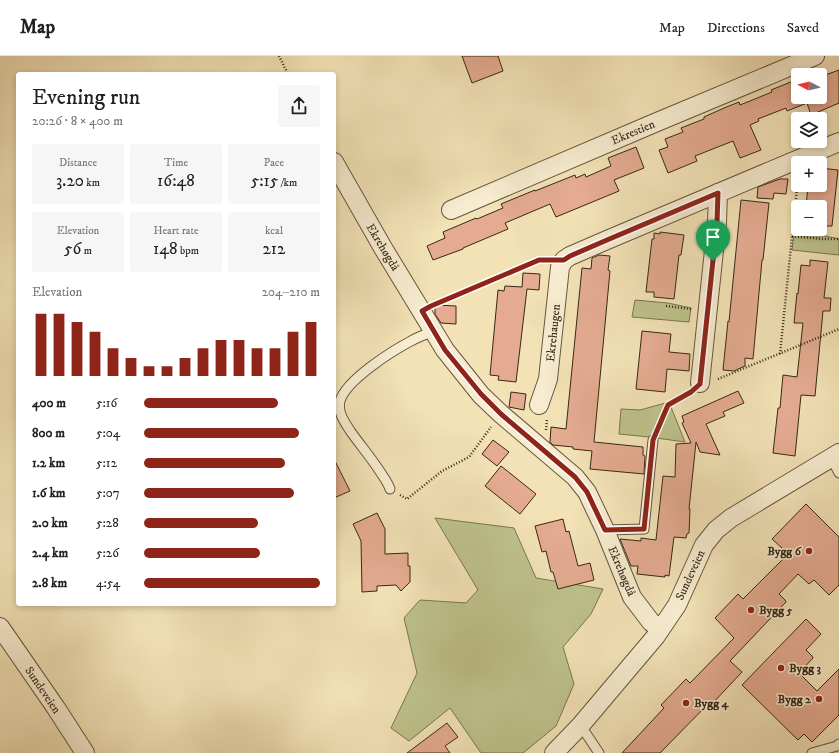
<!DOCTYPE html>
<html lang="en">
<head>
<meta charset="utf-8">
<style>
	:root { --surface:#fff; --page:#f6f6f6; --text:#202124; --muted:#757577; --line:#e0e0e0; --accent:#8f2418 }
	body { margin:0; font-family:"IM FELL DW Pica",serif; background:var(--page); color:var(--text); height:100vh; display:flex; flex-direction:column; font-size:15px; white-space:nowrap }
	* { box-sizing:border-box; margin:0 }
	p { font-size:13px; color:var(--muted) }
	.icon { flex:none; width:22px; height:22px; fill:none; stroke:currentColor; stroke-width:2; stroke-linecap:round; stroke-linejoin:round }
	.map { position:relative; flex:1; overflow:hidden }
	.sheet { position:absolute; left:16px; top:16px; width:320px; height:534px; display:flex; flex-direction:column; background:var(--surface); border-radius:4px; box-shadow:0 2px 6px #0003 }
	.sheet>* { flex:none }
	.needle { width:26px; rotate:277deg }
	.tools { position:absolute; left:791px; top:12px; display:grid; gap:8px }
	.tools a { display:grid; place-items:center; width:36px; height:36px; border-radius:4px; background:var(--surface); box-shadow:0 2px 6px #0003; font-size:20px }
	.pin { position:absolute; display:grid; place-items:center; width:34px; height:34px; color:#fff; margin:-41px -17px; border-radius:50% 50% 50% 0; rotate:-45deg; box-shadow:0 0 4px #0007 }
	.pin .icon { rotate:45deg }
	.round { display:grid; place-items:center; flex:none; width:42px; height:42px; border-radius:4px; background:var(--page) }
	.headline { display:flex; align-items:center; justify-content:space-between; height:68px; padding:0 16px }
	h1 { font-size:22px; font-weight:600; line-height:30px }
	.stats { display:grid; grid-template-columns:repeat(3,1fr); gap:6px; height:68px; padding:4px 16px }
	.stats div { display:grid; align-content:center; border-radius:4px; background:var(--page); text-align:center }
	.stats b { font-size:17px; font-weight:600 }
	.stats small { font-size:11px; font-weight:400 }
	.stats p { font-size:11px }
	.chart { height:112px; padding:8px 16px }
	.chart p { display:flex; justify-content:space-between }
	.chart svg { width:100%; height:72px; margin-top:4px; stroke:var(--accent); stroke-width:6 }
	ul { padding:0 16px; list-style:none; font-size:13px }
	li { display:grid; grid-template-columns:64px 48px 1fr; align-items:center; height:30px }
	li i { height:10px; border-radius:5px; background:var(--accent) }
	header { display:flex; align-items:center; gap:24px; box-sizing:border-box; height:56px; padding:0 20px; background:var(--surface); border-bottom:1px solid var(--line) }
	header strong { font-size:19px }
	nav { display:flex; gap:22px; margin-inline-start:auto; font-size:14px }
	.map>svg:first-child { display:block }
</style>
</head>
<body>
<header>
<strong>Map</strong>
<nav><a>Map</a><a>Directions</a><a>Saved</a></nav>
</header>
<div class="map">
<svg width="839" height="697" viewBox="0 0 839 697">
	<rect width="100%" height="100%" fill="#f2e2b6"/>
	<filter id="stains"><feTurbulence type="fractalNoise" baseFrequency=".005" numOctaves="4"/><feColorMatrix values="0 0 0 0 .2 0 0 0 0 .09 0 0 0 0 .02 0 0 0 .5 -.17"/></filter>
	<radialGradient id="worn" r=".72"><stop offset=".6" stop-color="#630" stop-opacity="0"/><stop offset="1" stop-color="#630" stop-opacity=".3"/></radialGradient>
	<g fill="#bec28b" stroke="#7a7551">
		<path d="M794,177l31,3 14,3v16l-47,-5z"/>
		<path d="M635,244l33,3 23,5 -2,14 -57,-5z"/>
		<path d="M669,346l16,40 -36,-5 -30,-3 2,-25 19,1z"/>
		<path d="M435,462l79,10 22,50 67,11 -12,25 -28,33 11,37 -18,42 -33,27h-42l-31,-45 -41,33 -18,-13 26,-55 -13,-55 16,-18 46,3 12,-13z"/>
	</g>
	<g fill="#e4ab90" stroke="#372817">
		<path d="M462,0h36l5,15 -31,12z"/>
		<path d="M839,14v33l-28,12 -4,-12 -20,8 -1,-3 -28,11 1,2 -9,4 11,25 -21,8 -7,-17 -38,15 2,5 -29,12 -9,-23 9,-3 -3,-8 18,-7 -2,-4 23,-9v-2l20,-9 15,-6 1,3 32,-13 -1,-2 27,-11v18h22v-20z"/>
		<path d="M636,91l8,21 -30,12 5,11 -63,26 -6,-13 -45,19 3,6 -45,19v1l-30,11 -6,-14 18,-8 -2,-6 33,-14 1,1 26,-11 -2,-4 34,-14v1l40,-16 1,3 9,-4 1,3 25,-11 -3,-8z"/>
		<path d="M820,112l18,2 -6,56h-9l-1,4 -5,-1h3v-22h-14l2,-22h12z"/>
		<path d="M780,123h8l-2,15 -12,-1 -1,6 -16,-1 1,-11z"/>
		<path d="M741,144l28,3 -6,57h-1l-9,99 -8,-1v8l-11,5 -11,-1 5,-49 1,1z"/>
		<path d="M660,176l24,3 -3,20h-2l-5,44 -20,-2v-5h-8l6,-53h2v-6l6,1z"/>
		<path d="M599,199l11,1 -2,14 2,1 -16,171 49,5v8l2,1 -1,18 -54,-5 2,-18 -19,-2v-2l-20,-2 -3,-3 1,-15 15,2 16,-161 9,1 1,-11z"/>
		<path d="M810,204l18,2 -4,36h7l-1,13h-7l-8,85 -14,-1 -6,61 -22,-3 5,-45h2l3,-33 14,2 6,-54h-9l3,-30 1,1 3,-29 9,1z"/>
		<path d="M523,217l17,1 -1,16 -12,-1 -11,93 -18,-2 1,-4 -9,-1 8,-85 6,1 1,-5 17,1z"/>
		<path d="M435,249l21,1v18l-15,-1 -6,-9z"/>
		<path d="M642,275l29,3 -2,18 21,2 -1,17 -22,-2 -2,23 -29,-3z"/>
		<path d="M738,335l6,12 -21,9 2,4 -19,8 14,31 -20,-3 -4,-10 -7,67h1l-1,24 -2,1 -1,4 -12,-1 -5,39 -4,-1v2l-28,-3 1,-8h-7l-11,-27 21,2v-3l15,2 7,-64 12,1 1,-33 15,-1 -9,-20 2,-1 -2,-6z"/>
		<path d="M511,336l15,2 -2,16 -15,-3z"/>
		<path d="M493,384l16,12 -12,14 -15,-12z"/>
		<path d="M334,403l16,32 -16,7z"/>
		<path d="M501,410l35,28 -16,20 -35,-28z"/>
		<path d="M806,448l33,33v48l-10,10 -15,-15 -5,4 -11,-10 -19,20 6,6 1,2 -56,59 12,11 -30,32 -2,-2 -50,51h-38l42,-45 -3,-3 25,-26 4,4 44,-45 -19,-20 23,-24 5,5 40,-40 -6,-6 5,-5 -10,-9z"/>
		<path d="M377,457l8,16v25l23,-1v13h2v16l-9,9 -5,-6 -19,1v5l-15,1 -1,-51 -8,-17z"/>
		<path d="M563,463l3,13 3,-1 9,35 12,-3 4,17 -36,9 -5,-17h-2l-5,-21 -4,1 -7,-26z"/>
		<path d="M806,563l15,15 -15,16 6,6 1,2 -14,15 18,18 22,-22v46l-27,27 -8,-8 -6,6 -56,-55z"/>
		<path d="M447,667l11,14 -13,9 5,7h-43z"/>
	</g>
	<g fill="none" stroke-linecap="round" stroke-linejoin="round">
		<defs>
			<g id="lane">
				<path d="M831,402l8,15"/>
				<path d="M390,433c-2,-6 -5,-10 -9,-16 -9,-14 -20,-27 -30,-41 -6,-9 -14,-20 -11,-31 6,-21 52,-50 71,-60 7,-4 15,-7 23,-10"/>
				<path d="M605,474l39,-1 9,-89"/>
				<path d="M580,670l5,6 14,21"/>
				<path d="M812,697l25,-7 2,-2"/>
			</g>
			<g id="street">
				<path d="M334,106l49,86 62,102 36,45 20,19 74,63 12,15 18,38 27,67 19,25 9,7"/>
				<path d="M451,154l206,-88 158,-66"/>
				<path d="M700,327l17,-161 1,-29"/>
				<path d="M539,349l9,-26 12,-112 4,-7 6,-4 37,-16 232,-98"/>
				<path d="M0,571l56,81 29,45"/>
				<path d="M554,697l26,-27 76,-90 21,-31 27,-60 12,-15 15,-12 108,-65"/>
			</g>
		</defs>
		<use href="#lane" stroke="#66563f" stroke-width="11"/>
		<use href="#street" stroke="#66563f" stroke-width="20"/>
		<g stroke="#372817" stroke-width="2.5" stroke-dasharray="1 2" stroke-linecap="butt">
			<path d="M279,0l9,18"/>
			<path d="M792,180l31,3h16"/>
			<path d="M436,247l103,-43h5"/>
			<path d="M666,250l25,3"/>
			<path d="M780,298l18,-176"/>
			<path d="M718,323l121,-50"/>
			<path d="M658,373l10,-24 20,-11"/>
			<path d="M546,374l1,-11"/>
			<path d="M400,439l7,4 35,-28 27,-14 22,-30"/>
		</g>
		<use href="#lane" stroke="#f7ecd0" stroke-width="9"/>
		<use href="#street" stroke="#f7ecd0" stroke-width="18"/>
	</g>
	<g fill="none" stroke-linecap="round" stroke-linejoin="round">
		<defs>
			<path id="route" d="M718,137l-1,29 -17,162 -9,8 -23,13 -15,35 -9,89 -39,1 -18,-38 -12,-15 -74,-63 -20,-20 -36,-44 -23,-39 9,-5 108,-46h25l6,-4 37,-16z"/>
		</defs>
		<use href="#route" stroke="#fff" stroke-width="8"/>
		<use href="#route" stroke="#8f2418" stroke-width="5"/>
	</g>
	<g fill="#8f2418" stroke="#f7ecd0" stroke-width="1.5">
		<circle cx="809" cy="495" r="4"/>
		<circle cx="751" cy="554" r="4"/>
		<circle cx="781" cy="612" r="4"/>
		<circle cx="819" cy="643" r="4"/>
		<circle cx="686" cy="647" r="4"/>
	</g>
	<g text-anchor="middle" stroke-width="3" stroke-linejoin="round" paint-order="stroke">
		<g font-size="12" fill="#372817" stroke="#f7ecd0">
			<text transform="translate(633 76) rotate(-23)" y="4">Ekrestien</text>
			<text transform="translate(383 191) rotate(59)" y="4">Ekrehøgdå</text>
			<text transform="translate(553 277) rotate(-84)" y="4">Ekrehaugen</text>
			<text transform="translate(622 515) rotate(67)" y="4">Ekrehøgdå</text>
			<text transform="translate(690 519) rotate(-65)" y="4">Sundeveien</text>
			<text transform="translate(43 634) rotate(56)" y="4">Sundeveien</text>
		</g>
		<g font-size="12" font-weight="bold" fill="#372817" stroke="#f7ecd0" text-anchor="start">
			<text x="801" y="499" text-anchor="end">Bygg 6</text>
			<text x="759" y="558">Bygg 5</text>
			<text x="789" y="616">Bygg 3</text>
			<text x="811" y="647" text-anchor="end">Bygg 2</text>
			<text x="694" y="651">Bygg 4</text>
		</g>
	</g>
	<rect width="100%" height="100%" filter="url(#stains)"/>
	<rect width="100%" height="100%" fill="url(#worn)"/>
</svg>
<div class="tools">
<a><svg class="needle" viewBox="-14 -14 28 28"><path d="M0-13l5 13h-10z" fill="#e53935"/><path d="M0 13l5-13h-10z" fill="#757577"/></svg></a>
<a><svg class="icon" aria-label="layers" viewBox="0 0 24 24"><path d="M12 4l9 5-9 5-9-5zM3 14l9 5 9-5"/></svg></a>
<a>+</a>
<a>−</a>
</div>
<div class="pin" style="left:713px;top:205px;background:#1e9e55"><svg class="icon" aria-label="arrive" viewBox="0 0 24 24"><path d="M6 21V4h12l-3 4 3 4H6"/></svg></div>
<section class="sheet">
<div class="headline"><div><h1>Evening run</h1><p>20:26 · 8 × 400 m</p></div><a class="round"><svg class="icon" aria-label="share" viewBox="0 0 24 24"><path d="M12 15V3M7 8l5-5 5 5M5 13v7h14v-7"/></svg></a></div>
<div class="stats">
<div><p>Distance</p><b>3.20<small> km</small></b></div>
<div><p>Time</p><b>16:48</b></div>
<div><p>Pace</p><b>5:15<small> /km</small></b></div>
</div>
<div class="stats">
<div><p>Elevation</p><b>56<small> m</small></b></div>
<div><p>Heart rate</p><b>148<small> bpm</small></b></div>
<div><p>kcal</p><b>212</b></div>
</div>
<div class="chart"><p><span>Elevation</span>204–210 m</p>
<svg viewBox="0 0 160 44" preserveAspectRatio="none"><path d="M5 44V6M15 44V6M25 44V11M35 44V17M45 44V27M55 44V33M65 44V38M75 44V38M85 44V33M95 44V27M105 44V22M115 44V22M125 44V27M135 44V27M145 44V17M155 44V11"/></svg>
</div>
<ul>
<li><b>400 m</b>5:16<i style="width:76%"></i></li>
<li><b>800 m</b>5:04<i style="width:88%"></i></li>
<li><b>1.2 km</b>5:12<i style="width:80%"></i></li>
<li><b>1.6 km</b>5:07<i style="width:85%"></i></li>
<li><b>2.0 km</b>5:28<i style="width:65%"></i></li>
<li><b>2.4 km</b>5:26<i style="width:66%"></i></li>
<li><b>2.8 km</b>4:54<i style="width:100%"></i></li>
</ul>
</section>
</div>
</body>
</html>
